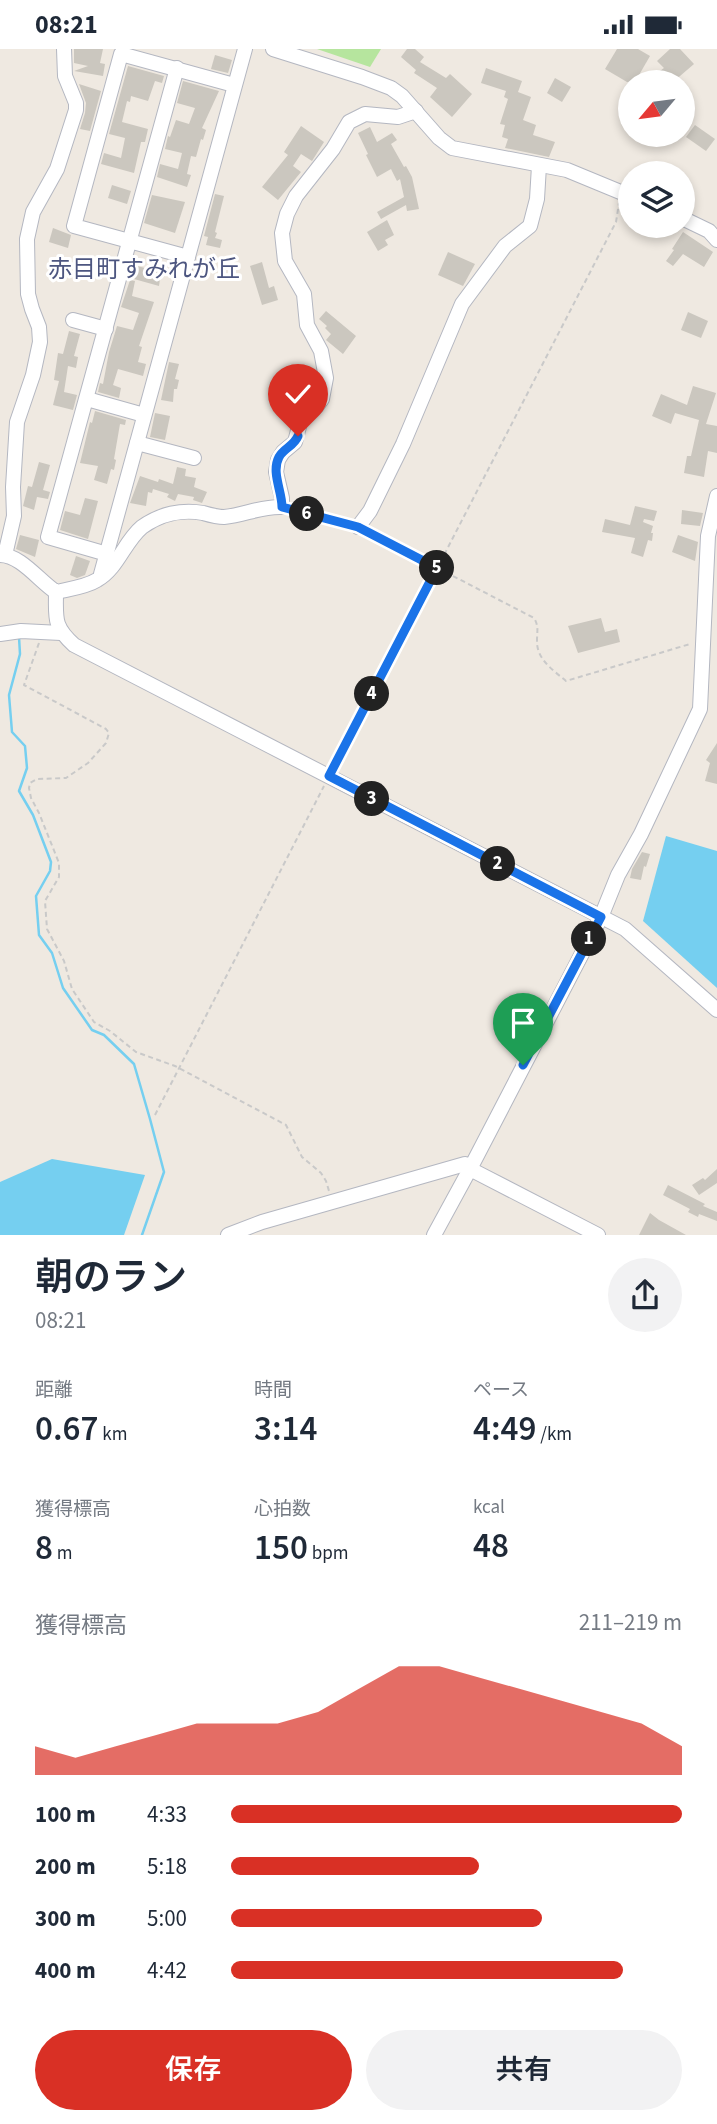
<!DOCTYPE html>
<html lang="ja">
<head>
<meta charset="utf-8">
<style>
	:root { --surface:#fff; --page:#f2f2f3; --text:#1f2937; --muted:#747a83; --accent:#d93025 }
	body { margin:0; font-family:"Source Sans 3","Noto Sans JP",sans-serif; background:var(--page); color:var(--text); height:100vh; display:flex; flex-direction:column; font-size:26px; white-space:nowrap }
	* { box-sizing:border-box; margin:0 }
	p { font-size:23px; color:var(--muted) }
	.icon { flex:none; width:38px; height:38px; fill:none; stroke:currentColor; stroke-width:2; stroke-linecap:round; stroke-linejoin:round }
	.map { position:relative; height:1186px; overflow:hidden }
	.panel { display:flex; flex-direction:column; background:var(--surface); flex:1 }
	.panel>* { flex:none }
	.needle { width:46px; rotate:241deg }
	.buttons { position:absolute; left:618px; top:21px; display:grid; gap:14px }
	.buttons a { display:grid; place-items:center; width:77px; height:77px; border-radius:50%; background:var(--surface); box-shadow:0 4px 10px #0003; font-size:35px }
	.pin { position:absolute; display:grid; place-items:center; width:60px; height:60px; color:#fff; margin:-72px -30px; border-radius:50% 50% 50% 0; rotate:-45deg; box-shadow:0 0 7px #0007 }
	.pin .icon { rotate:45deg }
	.km { position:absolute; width:35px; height:35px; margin:-18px; border-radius:50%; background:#222; color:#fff; font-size:19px; line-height:35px; text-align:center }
	.round { display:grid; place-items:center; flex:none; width:74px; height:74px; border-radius:37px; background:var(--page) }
	.headline { display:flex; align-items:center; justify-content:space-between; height:119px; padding:0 35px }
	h1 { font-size:38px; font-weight:600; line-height:52px }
	.figures { display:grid; grid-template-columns:repeat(3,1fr); gap:10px; height:119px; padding:7px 35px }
	.figures div { display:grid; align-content:center }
	.figures b { font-size:35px; font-weight:600 }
	.figures small { font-size:19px; font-weight:400 }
	.figures p { font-size:19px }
	.chart { height:196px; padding:14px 35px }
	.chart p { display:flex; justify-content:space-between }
	.chart svg { width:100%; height:126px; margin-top:7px; fill:var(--accent); opacity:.7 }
	.button { display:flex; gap:14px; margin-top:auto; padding:14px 35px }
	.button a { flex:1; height:80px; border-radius:42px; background:var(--accent); color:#fff; font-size:28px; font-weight:600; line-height:80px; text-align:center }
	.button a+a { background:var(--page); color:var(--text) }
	ul { padding:0 35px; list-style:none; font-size:23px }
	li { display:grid; grid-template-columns:112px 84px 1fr; align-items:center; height:52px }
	li i { height:18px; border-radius:9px; background:var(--accent) }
	.status { display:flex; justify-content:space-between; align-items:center; height:49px; padding:0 35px; background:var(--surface); direction:ltr }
	.status svg { height:19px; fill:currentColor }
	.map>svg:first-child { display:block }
</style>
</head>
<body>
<div class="status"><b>08:21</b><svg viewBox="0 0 49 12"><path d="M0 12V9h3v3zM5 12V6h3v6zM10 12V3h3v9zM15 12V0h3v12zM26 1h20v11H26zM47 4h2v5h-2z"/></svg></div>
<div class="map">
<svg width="717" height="1186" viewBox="0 0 717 1186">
	<rect width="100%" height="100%" fill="#efe9e1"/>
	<path fill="#b6e59e" d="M317,0h64l-11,18z"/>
	<g fill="#75cff0">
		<path d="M666,787l51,15v137l-74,-67z"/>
		<path d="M52,1110l93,16 -21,60h-124v-53z"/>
	</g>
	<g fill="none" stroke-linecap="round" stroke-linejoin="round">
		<path stroke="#75cff0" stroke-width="2.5" d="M19,588l1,17 -11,41 3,37 13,14 2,22 -8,23 14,24 18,47 -1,9 -14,25 3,39 13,18 11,35 29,42 12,5 30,29 16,55 14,53 -22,63"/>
	</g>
	<g fill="#cbc7bf">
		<path d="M74,0h29l-3,14 5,1 -2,12 -29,-5 14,-5 -14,-3z"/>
		<path d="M407,0h8l9,8 -4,5 26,16 4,-4 22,20 -20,23 -22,-20 7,-9 -23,-15 2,-3 -15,-13z"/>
		<path d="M617,0h21l12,7 -15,26h-8l-22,-13z"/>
		<path d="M670,0h10l14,15 -21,18h-28l19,-14 -7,-7z"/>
		<path d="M215,6l17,5 -4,13 -17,-4z"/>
		<path d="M128,17l36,10 -2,7 -7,-2 -7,20 -17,-5 -1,6 -3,-1 -5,21 26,7 -3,13h-4l-7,31 -33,-9 3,-11 17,5 4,-20 -16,-4z"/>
		<path d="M486,19l36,13 -4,11 13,5 -8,23 13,5 -3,10 22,7 -6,15 -44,-9 3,-9 -6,-2 3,-12 -5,-1 8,-25 -4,-2 2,-6 -25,-8z"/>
		<path d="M555,29l16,9 -9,15 -15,-9z"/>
		<path d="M183,32l36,10 -17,37 4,2 -3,10 -2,-1 -5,18 -5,-1 -4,18 4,1 -4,12 -30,-10 3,-13 18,5 4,-16 -17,-4 3,-13 2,1 6,-17 13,4 6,-16 -18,-5z"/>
		<path d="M79,35l22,7 -11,40 -10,-2 5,-16 1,-10z"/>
		<path d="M695,76l20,14 -9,12 -20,-14z"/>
		<path d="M301,77l23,16 -12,19 -11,-7 -8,12 8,6 -23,28 -16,-13 26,-32 -4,-3z"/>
		<path d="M370,78l7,15 15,-9 5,7 -6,4 13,23 2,-1 6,11 7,32 -12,2 -1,-6 -25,14 -4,-7 27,-15 -4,-18 -3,2 -6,-12 -14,8 -11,-22 2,-1 -10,-21z"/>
		<path d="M112,136l19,6 -4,13 -19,-6z"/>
		<path d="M215,145l9,2 -9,36 2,1 -2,5 7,2 -2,8 -14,-3 2,-8 -4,-1z"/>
		<path d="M152,146l33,7 -10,31 -31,-10z"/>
		<path d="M387,171l7,15 -9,5 3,5 -10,6 -11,-19z"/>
		<path d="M53,179l18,7 -3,13 -19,-6z"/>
		<path d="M683,183l30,20 -9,15 -21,-13 -10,12 -7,-5 8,-11 -2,-1z"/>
		<path d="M448,203l27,12 -12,22 -25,-11z"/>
		<path d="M262,213l7,26 5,-2 4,14 -16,5 -12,-39z"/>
		<path d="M137,217l24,6 -2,14 -25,-7z"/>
		<path d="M130,231l5,1 -3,15 22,6 -15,44 3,1 -4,15 8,2 -3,12 -25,-7 -5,16 8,3 -2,10 -21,-6 2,-9 3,1 6,-32 8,-26 16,4 6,-17 -18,-6z"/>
		<path d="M326,262l30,25 -13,18 -17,-14 5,-6 -6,-6 2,-2 -8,-7z"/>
		<path d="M688,263l20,9 -7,17 -20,-8z"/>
		<path d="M69,282l11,3 -6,22 4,1 -2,11 -8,-2 -4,26 13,3 -4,15 -20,-5 6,-24 -5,-1 4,-27 5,1z"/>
		<path d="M169,313l10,2 -4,15 4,1 -2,9h-3l-1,13 -12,-2z"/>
		<path d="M693,337l23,7 -10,31 11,2v27l-9,-2 -4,26 -20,-4 3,-17h4l8,-36 -24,-7 -4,11 -19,-8 9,-22 26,11z"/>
		<path d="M95,362l31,9 -1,5 -5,-1 -6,35 2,1 -2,10 -3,-1 -4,15 -13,-4 4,-14 -18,-3 10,-41 2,1z"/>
		<path d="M155,364l15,3 -5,24 -15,-3z"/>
		<path d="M39,413l11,3 -7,25 7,2 -2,7 -11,-2 -3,13 -11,-4 5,-20 4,1z"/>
		<path d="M177,418l9,2 -1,7 11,2 -2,9 13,5 -5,11 -9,-3 1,-3 -16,-3 -3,7 -8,-4 2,-3 -16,-5 -1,4 -4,-1 -2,14 -16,-3 10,-27 18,6 1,-3 14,5z"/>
		<path d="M85,449l13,3 -10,38 -28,-9 5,-19 15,4z"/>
		<path d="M635,457l22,5 -3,10 -10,-2 -1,3 10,4 -2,7h2l-1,8 -4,-1 -5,17 -12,-4 4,-15 -33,-6 3,-13 25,6z"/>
		<path d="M682,461l21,3 -3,13 -19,-2z"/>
		<path d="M20,486l19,5 -4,17 -19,-8z"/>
		<path d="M678,486l20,7 -3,19 -23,-9z"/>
		<path d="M76,507l14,5 -5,14 -8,3 -7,-3z"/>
		<path d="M601,569l4,14 12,-3 3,13 -42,11 -10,-27z"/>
		<path d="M717,694v41l-12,-3 5,-18 -4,-3z"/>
		<path d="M642,803l8,2 -4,13 -2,-1 -3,14 -11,-2 2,-9z"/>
		<path d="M717,1120v14l-18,12 -7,-10 11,-7 2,2z"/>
		<path d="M668,1136l37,19 -2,2 14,6v9l-18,-7 -1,3 -10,-5 2,-3 -27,-14z"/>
		<path d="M650,1164l9,7 27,15h-47z"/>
	</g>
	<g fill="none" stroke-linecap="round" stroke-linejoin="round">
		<defs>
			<g id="minor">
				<path d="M273,0l89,28 29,11 11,8 37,42 13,10 115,22 63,26"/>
				<path d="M682,169l27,13 8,9"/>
				<path d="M188,208l-114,-31 47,-172 113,31"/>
				<path d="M73,271l33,9"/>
				<path d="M87,350l57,16"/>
				<path d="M137,394l57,15"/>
				<path d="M358,478l12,-16 33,-67 59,-140 43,-58 25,-20 7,-27 2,-33"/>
				<path d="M107,505l-59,-17 129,-469"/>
				<path d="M0,506c21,0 39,26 56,37 13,-3 30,-5 41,-12 21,-12 27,-38 45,-53 18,-13 40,-18 61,-14 7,2 14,4 21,4 21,-2 37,-11 58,-10v-9l-6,-26 2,-12 5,-8 12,-10 5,-19 5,-9 11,-7 6,-8 4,-21 -5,-27 -14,-26 -3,-31 -19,-33 -3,-28 5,-19 9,-18 37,-47 16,-27 16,-8 33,3 18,-6"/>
				<path d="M5,506l9,-39 -1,-29 4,-65 16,-47 7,-33 -1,-15 -7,-18 -4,-15 -1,-55 6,-27 24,-43 19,-59v-7l-11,-27 -1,-27"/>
				<path d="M101,525l144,-525"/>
				<path d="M56,543c0,26 -3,34 18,53l551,284 92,81"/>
				<path d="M0,585l21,-3 40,2"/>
				<path d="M228,1186l34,-13 203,-58 5,5 128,66"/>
				<path d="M434,1186l36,-66 131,-252 17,-42 23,-41 59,-125 8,-173 9,-40"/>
			</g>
		</defs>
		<use href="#minor" stroke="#b4b7c1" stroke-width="16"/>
		<g stroke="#c9c9c9" stroke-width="2" stroke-dasharray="5 3.5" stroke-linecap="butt">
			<path d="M293,461l52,13"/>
			<path d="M370,484l164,85c5,8 3,14 3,22 -1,19 16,30 29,41l124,-37"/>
			<path d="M39,594l-15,42 82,44 3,4 -3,10 -18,20 -22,15 -29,1 -7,4 -1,5 2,10 8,15 20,50v14l-14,24 2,28 17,32 8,28 22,33 16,9 26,21 39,14 111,59 16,32 19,16 5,8 3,10"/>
			<path d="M335,717l281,-544 3,-19"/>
			<path d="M155,1066l169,-329"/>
		</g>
		<use href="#minor" stroke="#fff" stroke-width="14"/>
	</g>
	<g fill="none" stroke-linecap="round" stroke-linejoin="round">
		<defs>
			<path id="route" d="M298,387c-4,10 -14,12 -19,21 -8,15 3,34 3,50l76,20 79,41 -108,208 272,141 -78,148"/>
		</defs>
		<use href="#route" stroke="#fff" stroke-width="14"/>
		<use href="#route" stroke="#1a73e8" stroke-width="9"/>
	</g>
	<g text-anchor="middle" stroke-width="6" stroke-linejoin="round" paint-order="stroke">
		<g font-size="24" fill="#4d5680" stroke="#fff">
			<text x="144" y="228">赤目町すみれが丘</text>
		</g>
	</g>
</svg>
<div class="buttons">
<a><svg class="needle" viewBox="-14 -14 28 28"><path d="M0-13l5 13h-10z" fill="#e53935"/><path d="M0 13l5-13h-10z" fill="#747a83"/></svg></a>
<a><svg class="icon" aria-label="layers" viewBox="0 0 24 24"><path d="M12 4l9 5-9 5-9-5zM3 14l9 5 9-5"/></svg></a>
</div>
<div class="pin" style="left:523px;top:1016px;background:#1e9e55"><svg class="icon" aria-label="arrive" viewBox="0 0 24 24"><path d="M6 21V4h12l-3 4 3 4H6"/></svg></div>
<div class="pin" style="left:298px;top:387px;background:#d93025"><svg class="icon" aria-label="check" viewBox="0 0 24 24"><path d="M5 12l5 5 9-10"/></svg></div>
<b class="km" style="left:589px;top:890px">1</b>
<b class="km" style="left:498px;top:815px">2</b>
<b class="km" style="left:372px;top:750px">3</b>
<b class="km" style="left:372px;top:645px">4</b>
<b class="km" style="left:437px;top:519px">5</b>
<b class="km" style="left:307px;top:465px">6</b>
</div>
<section class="panel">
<div class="headline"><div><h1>朝のラン</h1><p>08:21</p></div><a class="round"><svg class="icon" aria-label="share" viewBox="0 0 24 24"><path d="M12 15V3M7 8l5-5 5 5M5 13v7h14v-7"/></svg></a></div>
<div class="figures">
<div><p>距離</p><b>0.67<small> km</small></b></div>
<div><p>時間</p><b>3:14</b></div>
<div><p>ペース</p><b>4:49<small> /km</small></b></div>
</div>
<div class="figures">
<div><p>獲得標高</p><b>8<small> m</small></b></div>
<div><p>心拍数</p><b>150<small> bpm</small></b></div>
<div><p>kcal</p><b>48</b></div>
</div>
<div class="chart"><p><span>獲得標高</span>211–219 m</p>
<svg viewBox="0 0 160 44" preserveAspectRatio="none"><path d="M0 44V34L10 38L20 34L30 30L40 26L50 26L60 26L70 22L80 14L90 6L100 6L110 10L120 14L130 18L140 22L150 26L160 34V44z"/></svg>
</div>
<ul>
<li><b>100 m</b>4:33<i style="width:100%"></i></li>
<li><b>200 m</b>5:18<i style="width:55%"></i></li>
<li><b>300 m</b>5:00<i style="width:69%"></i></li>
<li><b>400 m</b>4:42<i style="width:87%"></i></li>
</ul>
<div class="button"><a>保存</a><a>共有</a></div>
</section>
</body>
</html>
